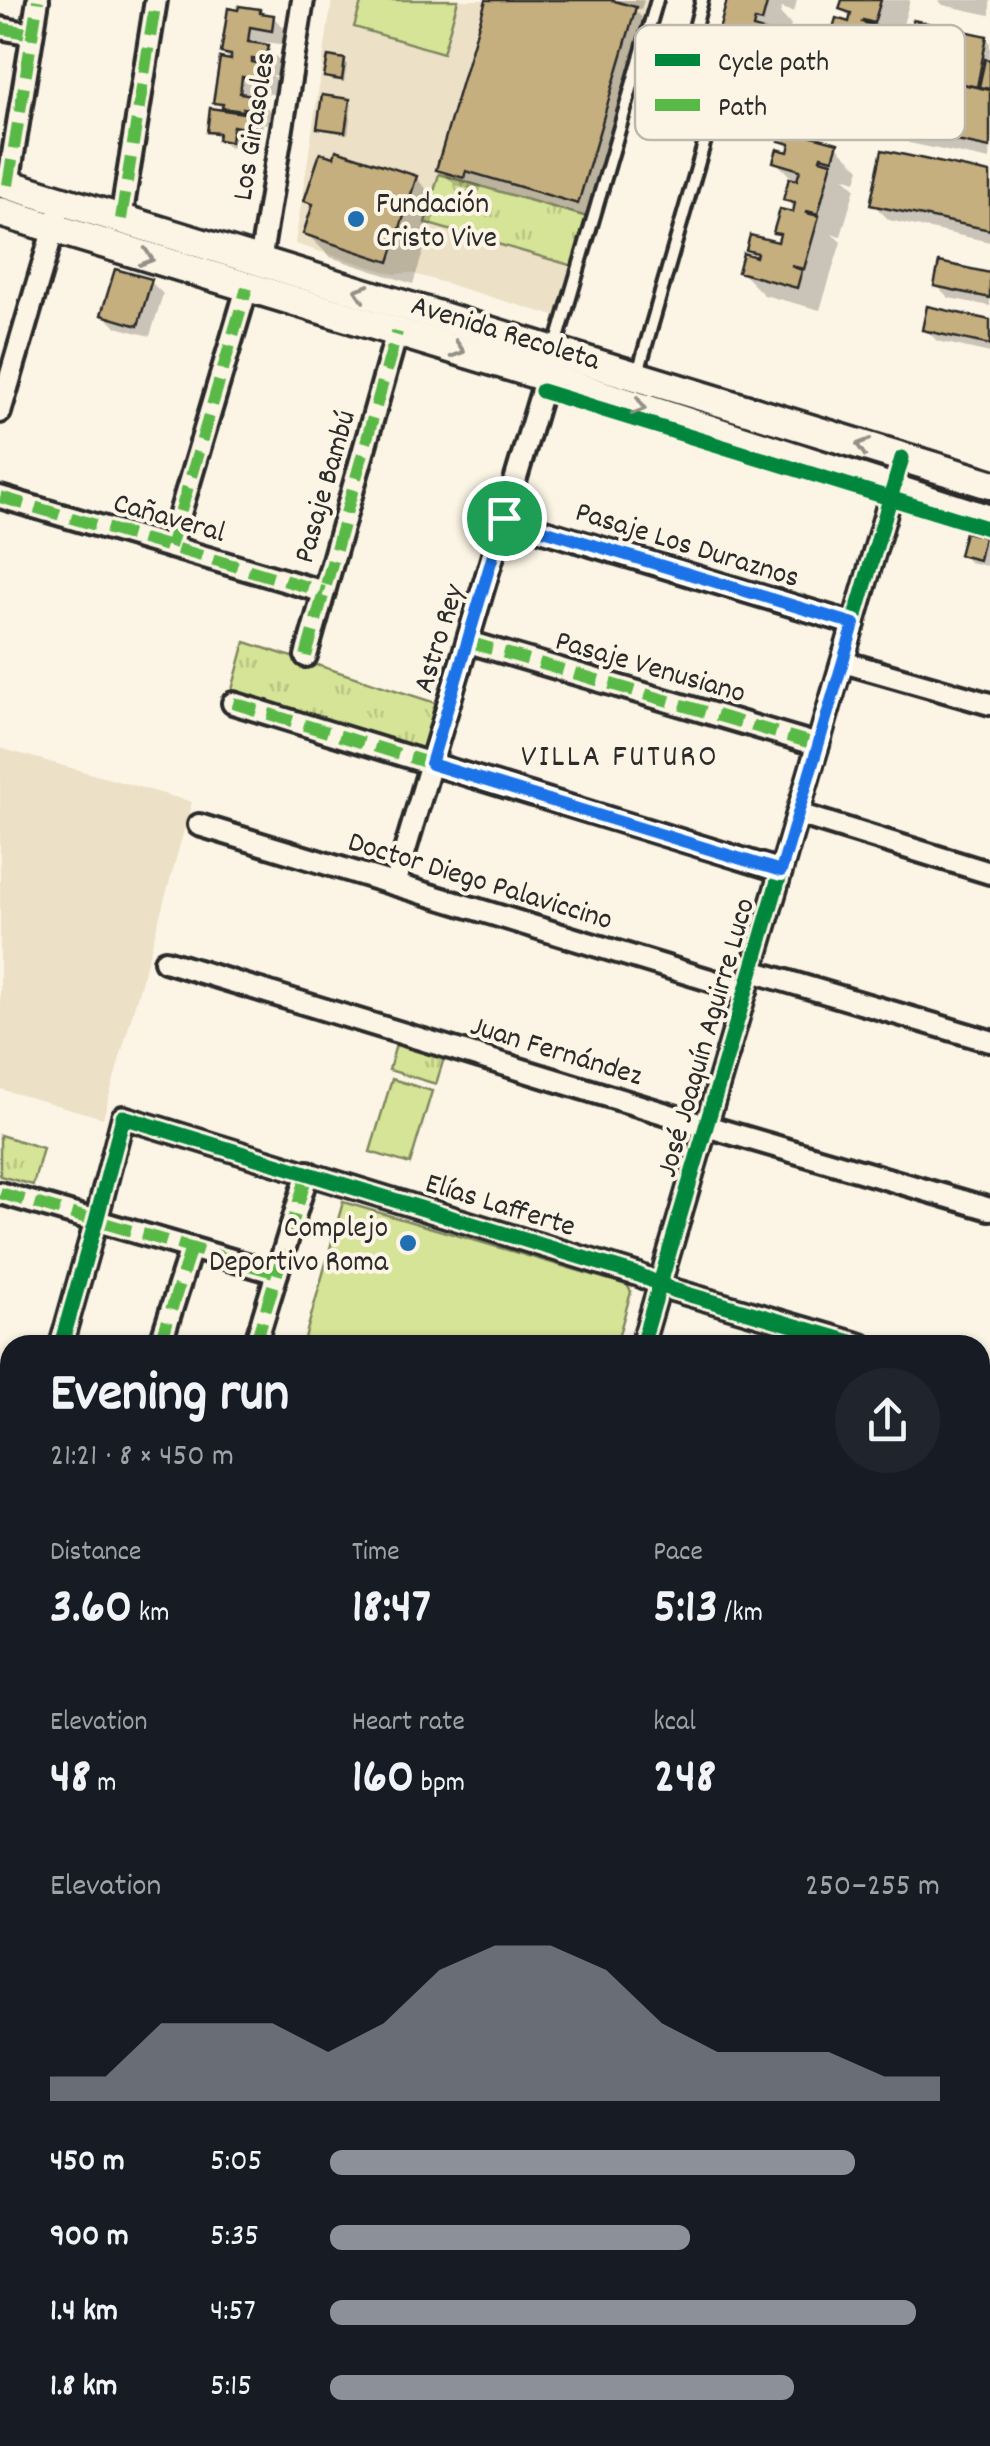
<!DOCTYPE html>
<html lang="en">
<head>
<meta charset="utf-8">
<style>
	:root { --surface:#171b24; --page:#20242c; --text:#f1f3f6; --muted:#9ea1a6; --accent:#8c9099 }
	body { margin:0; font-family:Dekko,sans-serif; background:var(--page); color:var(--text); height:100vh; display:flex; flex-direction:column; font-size:38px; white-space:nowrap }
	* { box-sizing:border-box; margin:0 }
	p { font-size:32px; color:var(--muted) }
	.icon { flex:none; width:55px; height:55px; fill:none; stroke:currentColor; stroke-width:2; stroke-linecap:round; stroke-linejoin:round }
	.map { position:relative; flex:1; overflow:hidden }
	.side { position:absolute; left:0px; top:1335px; width:990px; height:1112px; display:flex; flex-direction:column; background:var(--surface); border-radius:30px 30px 0 0; box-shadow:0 2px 8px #0004 }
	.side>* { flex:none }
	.pin { position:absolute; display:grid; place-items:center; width:85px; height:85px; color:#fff; margin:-42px; border:5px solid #fff; border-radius:50%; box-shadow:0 2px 10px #0007 }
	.round { display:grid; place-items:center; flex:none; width:105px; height:105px; border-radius:52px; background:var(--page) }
	.summary { display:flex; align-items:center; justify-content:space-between; height:170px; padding:0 50px }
	h1 { font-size:55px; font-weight:700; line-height:75px }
	.stats { display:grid; grid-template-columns:repeat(3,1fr); gap:15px; height:170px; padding:10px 50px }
	.stats div { display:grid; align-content:center }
	.stats b { font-size:50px; font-weight:700 }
	.stats small { font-size:28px; font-weight:400 }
	.stats p { font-size:28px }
	.chart { height:280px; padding:20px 50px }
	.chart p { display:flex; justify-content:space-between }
	.chart svg { width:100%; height:180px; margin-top:10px; fill:var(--accent); opacity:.7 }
	ul { padding:0 50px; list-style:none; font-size:32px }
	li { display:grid; grid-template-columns:160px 120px 1fr; align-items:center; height:75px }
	li i { height:25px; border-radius:12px; background:var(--accent) }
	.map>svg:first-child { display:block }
</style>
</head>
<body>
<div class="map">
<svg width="990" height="2446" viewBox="0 0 990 2446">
	<defs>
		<pattern id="grass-tufts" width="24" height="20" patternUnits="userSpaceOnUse" patternTransform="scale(2.5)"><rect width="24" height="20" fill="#d6e497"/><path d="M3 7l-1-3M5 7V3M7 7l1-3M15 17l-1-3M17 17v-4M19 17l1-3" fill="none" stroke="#b8c482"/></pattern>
	</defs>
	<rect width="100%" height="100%" fill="#fcf5e5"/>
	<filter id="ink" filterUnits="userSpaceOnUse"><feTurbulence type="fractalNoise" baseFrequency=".01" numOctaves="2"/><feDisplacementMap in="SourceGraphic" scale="20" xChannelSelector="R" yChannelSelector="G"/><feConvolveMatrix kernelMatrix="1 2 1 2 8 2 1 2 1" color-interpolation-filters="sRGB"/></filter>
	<g filter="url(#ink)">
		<g fill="#ece0c6">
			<path d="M332,0h315l-89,317 -147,-44 -17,1 -99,-30z"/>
			<path d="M0,748l192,54 -89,316 -103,-29z"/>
		</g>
		<g fill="url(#grass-tufts)" stroke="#808861" stroke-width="2.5">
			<path d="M439,174l148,43 -14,49 -148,-43z"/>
			<path d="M245,642l191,61 -13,46 -191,-59z"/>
			<path d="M396,1044l48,14 -8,26 -47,-14z"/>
			<path d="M0,1135l43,13 -10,37 -33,-9z"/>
		</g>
		<g fill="#d6e497" stroke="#808861" stroke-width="2.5">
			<path d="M362,0h96l-15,53 -89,-26z"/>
			<path d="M392,1079l40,12 -22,73 -40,-12z"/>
			<path d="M343,1202l284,83 4,7 -15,53h-313z"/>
		</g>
		<g fill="#0003">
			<path d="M489,0h155l-3,10 -9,-3 18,19 -56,193 -112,-34 -2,7 -25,-7 -16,-16z"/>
			<path d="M731,0h66l-3,12 -12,-4 -2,5 11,12 -5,20 17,17 -1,4 14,4 -11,-11 31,-5 2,-7 -6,-6 19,-16 1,-6 -10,-10 3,-9h65l-34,119 -56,-15 -21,-21 -3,13 -57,-16 -23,-23z"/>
			<path d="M938,0h52v15l-47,-10z"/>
			<path d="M259,12l4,4 10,1 16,16 -2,12 -21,-3 -1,5 19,17 -2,12 -10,-1 9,8 -2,12 -21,-3 -1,5 17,18 -1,10 -10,-2 -2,13 -21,-3 -2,15 -9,-1 -19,-16 17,-18 -12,-11 19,-39 -11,-10z"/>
			<path d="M915,23l71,15 4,4v118l-81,-17 -16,-16z"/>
			<path d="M344,62l3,3 -3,17 -14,-2 -3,-4z"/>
			<path d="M349,101l3,3 -4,30 -25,-4 -4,-3z"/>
			<path d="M782,141l54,4 24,24 -4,12 -12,-4 11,11 -14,48 -9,-2 9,8 -21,68 -56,-15 -24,-24 20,-10 -11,-12 31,-3 2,-8 -6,-6 18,-17 2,-5 -10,-11 6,-21 -16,-16 13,-7 2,-5z"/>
			<path d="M990,176v66l-101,-22 -16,-16z"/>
			<path d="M416,178l23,24 -26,82 -83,-27 -24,-24 8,-25 -7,-7z"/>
			<path d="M990,275v31l-41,-8 -12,-12z"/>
			<path d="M151,282l12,12 -13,42 -34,-9 -12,-12z"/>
			<path d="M990,322v31l-53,-12 -12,-12z"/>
			<path d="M983,539l7,7 -4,20 -17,-4 -7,-8z"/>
		</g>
		<g fill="#c6af7e" stroke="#2b2b2b" stroke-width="2.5">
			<path d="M486,0h125l25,7 -58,197 -112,-33 -2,7 -28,-8z"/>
			<path d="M727,0h41l-6,22 -7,-2 -2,8 27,8 -4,16 -11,-4 -1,4 13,4 -5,18 -59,-17 5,-18 12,2 -13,-3z"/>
			<path d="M842,0h39l-7,23 -11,-3 -1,2 13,4 -15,53 -13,-4 11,4 -5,18 -59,-16 5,-19 14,4v-3l-11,-4 4,-15 28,7 3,-7 -8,-2 7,-24 13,4 2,-9 -12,-4z"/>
			<path d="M239,6l21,3v4l14,2 -2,16 -22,-4 -2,15 21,3 -3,16 -14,-2v3l14,3 -2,15 -22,-3 -2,16 19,3 -2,14 -14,-2v3l-21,-3 1,-4 -10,-1 7,-45 11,2v-5l-10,-2 7,-45 10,2z"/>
			<path d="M913,20l74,16 -10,51 -75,-16z"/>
			<path d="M328,56l17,3 -3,21 -18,-3z"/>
			<path d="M985,59l5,1v29l-11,-2z"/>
			<path d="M902,71l88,19v58l-100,-21z"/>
			<path d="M322,95l28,4 -5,33 -28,-4z"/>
			<path d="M210,108l47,7 -3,15 -21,-4 -2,16 -13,-2 1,-7 -12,-1z"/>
			<path d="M783,128l55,15 -5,16 -12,-3 -1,3 12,3 -14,52 -11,-3 -1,2 13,3 -15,53 -13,-3 11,4 -5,18 -59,-16 5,-19 13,4 1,-4 -11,-3 4,-15 28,7 2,-8 -7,-1 7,-24 13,3 2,-9 -12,-3 6,-22 8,2 3,-10 -27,-8 4,-13 11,3 2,-8 -11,-3z"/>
			<path d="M336,150l81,26 -28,86 -86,-28 10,-30 -9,-3 16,-48 14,4z"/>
			<path d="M882,150l108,23v57l-120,-25z"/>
			<path d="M939,262l51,11v25l-56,-12z"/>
			<path d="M115,269l37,10 -14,47 -37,-11z"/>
			<path d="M927,306l63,14v25l-68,-15z"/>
			<path d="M965,532l19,5 -5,23 -20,-5z"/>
		</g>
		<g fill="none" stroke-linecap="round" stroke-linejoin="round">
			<defs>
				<g id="lane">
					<path d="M555,349l102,-349"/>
					<path d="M637,376l82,-284c-1,-20 -21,-17 -33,-29l16,-63"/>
				</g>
				<g id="street">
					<path d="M0,28l32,6"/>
					<path d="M8,185l30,-185"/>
					<path d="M121,219l35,-219"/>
					<path d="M260,262l43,-262"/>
					<path d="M0,412l57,-195"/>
					<path d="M0,497l324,95"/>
					<path d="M504,519l350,105"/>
					<path d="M170,547l77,-259"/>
					<path d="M468,642l350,103"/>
					<path d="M306,656l91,-324"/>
					<path d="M843,662l147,42"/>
					<path d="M233,703l548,168"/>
					<path d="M798,814l192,59"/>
					<path d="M199,825l547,166"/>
					<path d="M395,884l155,-520"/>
					<path d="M165,961l541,165 284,83"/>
					<path d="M752,971l238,70"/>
					<path d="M0,1193l277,80"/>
					<path d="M61,1345l35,-124 27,-104 516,158 34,15 188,55"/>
					<path d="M160,1345l31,-97"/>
					<path d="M255,1345l53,-173"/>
					<path d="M642,1345l260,-887"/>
					<path d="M980,1379l10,3"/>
					<path d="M980,1408l10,-14"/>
					<path d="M980,1455l10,-13"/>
					<path d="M980,1469l10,6"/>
					<path d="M0,1537l10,3"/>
					<path d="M0,1725l10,4"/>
					<path d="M980,1736l10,-14"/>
					<path d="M980,1800l10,6"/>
					<path d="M0,1915l10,3"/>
					<path d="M0,1991l10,-34"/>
					<path d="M980,2036l10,2"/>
					<path d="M0,2111l10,4"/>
					<path d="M980,2207l10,3"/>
					<path d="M0,2301l10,3"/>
					<path d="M980,2379l10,2"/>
					<path d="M613,2438l30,8"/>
					<path d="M314,2446l3,-8"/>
					<path d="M491,2446l3,-8"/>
				</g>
				<g id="secondary">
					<path d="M0,182l990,302"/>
					<path d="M0,212l546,165 444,143"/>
				</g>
			</defs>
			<use href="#lane" stroke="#2b2b2b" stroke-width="18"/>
			<use href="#street" stroke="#2b2b2b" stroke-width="28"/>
			<use href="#secondary" stroke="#2b2b2b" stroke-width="35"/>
			<use href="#lane" stroke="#fcf5e5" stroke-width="10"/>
			<use href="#street" stroke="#fcf5e5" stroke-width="20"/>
			<use href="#secondary" stroke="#fcf5e5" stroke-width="28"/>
			<g stroke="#58b947" stroke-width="12" stroke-dasharray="25 12" stroke-linecap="butt">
				<path d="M0,28l32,6"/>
				<path d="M8,185l30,-185"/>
				<path d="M121,219l35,-219"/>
				<path d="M0,497l324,95"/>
				<path d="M504,519l350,105"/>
				<path d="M170,547l77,-259"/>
				<path d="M468,642l350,103"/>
				<path d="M306,656l91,-324"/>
				<path d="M233,703l548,168"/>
				<path d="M0,1193l277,80"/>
				<path d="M160,1345l31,-97"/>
				<path d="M255,1345l53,-173"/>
			</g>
			<defs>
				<g id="cycleway">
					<path d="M542,391l448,138"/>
					<path d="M61,1345l35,-124 27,-104 516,158 34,15 188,55"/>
					<path d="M642,1345l260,-887"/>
				</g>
			</defs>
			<use href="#cycleway" stroke="#fcf5e5" stroke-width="21"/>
			<use href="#cycleway" stroke="#00873e" stroke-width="15"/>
		</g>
		<defs><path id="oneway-chevron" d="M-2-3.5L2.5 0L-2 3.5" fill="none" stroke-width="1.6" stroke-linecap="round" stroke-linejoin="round" transform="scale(2.5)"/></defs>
		<g stroke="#949088">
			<use href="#oneway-chevron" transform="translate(147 258) rotate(17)"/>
			<use href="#oneway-chevron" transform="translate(361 292) rotate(-163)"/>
			<use href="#oneway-chevron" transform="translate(458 350) rotate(17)"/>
			<use href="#oneway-chevron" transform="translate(639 407) rotate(18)"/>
			<use href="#oneway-chevron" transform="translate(863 446) rotate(-163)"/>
		</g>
	</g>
	<g fill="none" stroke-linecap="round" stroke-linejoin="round" filter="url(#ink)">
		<defs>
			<path id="route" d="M504,518l350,106 -73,247 -350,-107z"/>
		</defs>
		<use href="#route" stroke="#fff" stroke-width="20"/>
		<use href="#route" stroke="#1a73e8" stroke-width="12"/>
	</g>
	<g fill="#1f6fb2" stroke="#fcf5e5" stroke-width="4">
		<circle cx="356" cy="219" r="10"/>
		<circle cx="408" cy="1243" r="10"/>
	</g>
	<g text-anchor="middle" stroke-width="8" stroke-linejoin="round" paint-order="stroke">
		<g font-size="30" fill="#2b2b2b" stroke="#fcf5e5">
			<text transform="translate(252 126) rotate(-81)" y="10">Los Girasoles</text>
			<text transform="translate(506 331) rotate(17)" y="10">Avenida Recoleta</text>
			<text transform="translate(323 486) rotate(-74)" y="10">Pasaje Bambú</text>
			<text transform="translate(170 516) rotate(16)" y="10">Cañaveral</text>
			<text transform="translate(688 543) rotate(17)" y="10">Pasaje Los Duraznos</text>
			<text transform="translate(437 638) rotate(-73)" y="10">Astro Rey</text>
			<text transform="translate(651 665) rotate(16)" y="10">Pasaje Venusiano</text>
			<text transform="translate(481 879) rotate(17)" y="10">Doctor Diego Palaviccino</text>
			<text transform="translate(704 1037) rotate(-74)" y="10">José Joaquín Aguirre Luco</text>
			<text transform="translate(557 1049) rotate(17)" y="10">Juan Fernández</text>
			<text transform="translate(501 1203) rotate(17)" y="10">Elías Lafferte</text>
		</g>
		<g font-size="30" fill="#2b2b2b" stroke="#fcf5e5" text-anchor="start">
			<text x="376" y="212">Fundación<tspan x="376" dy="34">Cristo Vive</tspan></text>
			<text x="388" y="1236" text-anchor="end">Complejo<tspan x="388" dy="34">Deportivo Roma</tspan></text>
		</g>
		<g font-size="32" letter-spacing="2.5" fill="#2b2b2b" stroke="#fcf5e5">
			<text x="620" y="765">VILLA FUTURO</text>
		</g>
	</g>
	<rect x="635" y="25" width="330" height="115" rx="15" fill="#fcf5e5" stroke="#bdb8ad" stroke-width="2.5"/>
	<rect x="655" y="54" width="45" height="12" fill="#00873e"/>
	<rect x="655" y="99" width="45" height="12" fill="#58b947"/>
	<g font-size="28" fill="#2b2b2b">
		<text x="718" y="70">Cycle path</text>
		<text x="718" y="115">Path</text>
	</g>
</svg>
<div class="pin" style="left:504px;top:518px;background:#1e9e55"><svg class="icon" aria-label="arrive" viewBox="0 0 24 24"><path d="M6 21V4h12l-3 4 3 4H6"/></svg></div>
<section class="side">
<div class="summary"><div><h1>Evening run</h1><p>21:21 · 8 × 450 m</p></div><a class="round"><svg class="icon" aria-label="share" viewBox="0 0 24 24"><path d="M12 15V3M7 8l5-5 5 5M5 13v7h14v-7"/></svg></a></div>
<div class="stats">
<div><p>Distance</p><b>3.60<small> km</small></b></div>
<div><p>Time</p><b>18:47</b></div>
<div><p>Pace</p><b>5:13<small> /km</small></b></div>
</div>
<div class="stats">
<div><p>Elevation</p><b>48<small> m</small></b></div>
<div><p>Heart rate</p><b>160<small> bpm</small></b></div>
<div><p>kcal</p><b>248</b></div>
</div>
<div class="chart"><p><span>Elevation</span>250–255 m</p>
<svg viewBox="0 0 160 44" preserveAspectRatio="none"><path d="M0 44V38L10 38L20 25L30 25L40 25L50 32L60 25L70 12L80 6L90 6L100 12L110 25L120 32L130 32L140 32L150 38L160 38V44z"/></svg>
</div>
<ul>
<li><b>450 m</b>5:05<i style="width:86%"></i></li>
<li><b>900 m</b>5:35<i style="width:59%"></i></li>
<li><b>1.4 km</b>4:57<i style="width:96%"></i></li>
<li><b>1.8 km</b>5:15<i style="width:76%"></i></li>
</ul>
</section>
</div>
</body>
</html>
